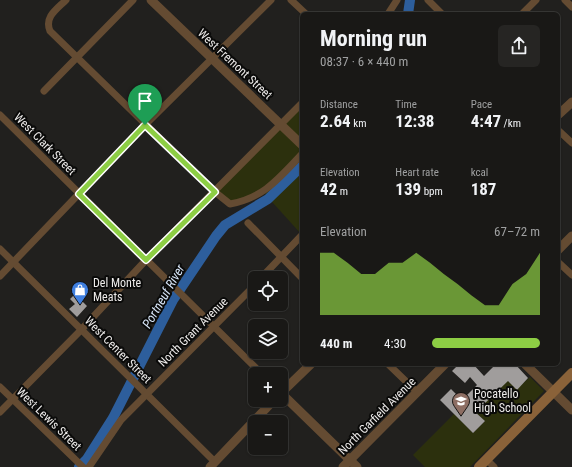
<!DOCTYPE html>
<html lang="en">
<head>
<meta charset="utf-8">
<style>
	:root { --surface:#191816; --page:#262523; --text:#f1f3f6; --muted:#9fa0a1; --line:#373735; --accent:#8dce44 }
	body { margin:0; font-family:"Roboto Condensed",sans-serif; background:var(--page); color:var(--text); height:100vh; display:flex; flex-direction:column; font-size:15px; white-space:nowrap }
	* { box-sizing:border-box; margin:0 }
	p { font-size:13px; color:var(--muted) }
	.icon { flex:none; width:22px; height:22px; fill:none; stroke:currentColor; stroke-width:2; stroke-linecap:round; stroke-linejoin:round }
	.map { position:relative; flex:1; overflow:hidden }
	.panel { position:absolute; left:300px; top:12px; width:260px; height:354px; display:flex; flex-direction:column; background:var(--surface); border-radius:6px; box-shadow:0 1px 3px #0004,0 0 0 1px var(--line) }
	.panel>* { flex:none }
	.tools { position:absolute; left:248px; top:271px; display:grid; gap:8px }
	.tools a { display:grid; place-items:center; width:40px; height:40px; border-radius:6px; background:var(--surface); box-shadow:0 1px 3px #0004,0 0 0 1px var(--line); font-size:20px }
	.pin { position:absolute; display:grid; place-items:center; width:34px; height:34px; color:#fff; margin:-41px -17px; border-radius:50% 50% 50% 0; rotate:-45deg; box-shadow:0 0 4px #0007 }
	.pin .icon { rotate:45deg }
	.round { display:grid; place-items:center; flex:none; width:42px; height:42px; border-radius:6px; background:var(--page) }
	.summary { display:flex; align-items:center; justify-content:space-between; height:68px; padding:0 20px }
	h1 { font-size:22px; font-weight:700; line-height:30px }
	.figures { display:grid; grid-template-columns:repeat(3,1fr); gap:6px; height:68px; padding:4px 20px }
	.figures div { display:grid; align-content:center }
	.figures b { font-size:17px; font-weight:700 }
	.figures small { font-size:11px; font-weight:400 }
	.figures p { font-size:11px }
	.chart { height:112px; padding:8px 20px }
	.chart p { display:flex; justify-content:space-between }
	.chart svg { width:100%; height:72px; margin-top:4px; fill:var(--accent); opacity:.7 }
	ul { padding:0 20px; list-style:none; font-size:13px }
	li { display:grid; grid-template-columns:64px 48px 1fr; align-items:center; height:30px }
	li i { height:10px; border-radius:5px; background:var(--accent) }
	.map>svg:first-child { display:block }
</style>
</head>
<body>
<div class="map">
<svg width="572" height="467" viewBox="0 0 572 467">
	<rect width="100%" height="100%" fill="#21201e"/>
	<g fill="#2c300d">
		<path d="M302,103v132l-39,-43 -33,12 -15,-12z"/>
		<path d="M530,377l14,14 -74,76h-45l-12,-12 41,-41 19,19 12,-12 -11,-10 6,-6 2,1 3,-3 -1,-2 22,-22 11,10z"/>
	</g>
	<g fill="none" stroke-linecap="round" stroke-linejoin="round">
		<g stroke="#2d5e9c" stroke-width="10">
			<path d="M408,14l2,-14"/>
			<path d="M79,467l8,-8 26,-41 60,-118 43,-64 9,-11 43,-26 34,-33"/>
		</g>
	</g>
	<g fill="#a09d9c">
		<path d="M75,294l12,12 -10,11 -8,-8 6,-5 -5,-5z"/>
		<path d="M459,364h14l11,12 10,-10 -2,-2h23l13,14 -11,12 -9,-9 -26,25 -2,-1 -6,6 11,10 -12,12 -33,-33 11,-11 11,11 15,-15 -7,-8 -5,6 -13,-12z"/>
	</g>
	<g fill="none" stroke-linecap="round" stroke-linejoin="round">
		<g stroke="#644b32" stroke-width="7">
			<path d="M66,0c-9,9 -22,17 -16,31l165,161 15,12c34,-6 49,-26 72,-50"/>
			<path d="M291,0l15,14"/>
			<path d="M428,0l14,14"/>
			<path d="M565,0l7,7"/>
			<path d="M388,14l9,-14"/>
			<path d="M522,14l14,-14"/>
			<path d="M44,91l89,-91"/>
			<path d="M0,115l262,259"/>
			<path d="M558,130l14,13"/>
			<path d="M248,223l54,55"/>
			<path d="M0,249l215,213"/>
			<path d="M558,262l14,13"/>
			<path d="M0,276l145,-151 126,-125"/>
			<path d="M261,278l41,-43"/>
			<path d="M388,364l29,28"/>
			<path d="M0,387l83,80"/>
			<path d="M0,412l81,-82 65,-70 156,-157"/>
			<path d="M487,460l7,7"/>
			<path d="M89,467l32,-47 134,-135"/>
		</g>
		<g stroke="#644b32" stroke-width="9">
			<path d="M151,0l151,145"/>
			<path d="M558,115l14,-13"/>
			<path d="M558,250l14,-14"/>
			<path d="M525,364l47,46"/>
			<path d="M281,393l76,74"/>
			<path d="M281,393l30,-29"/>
			<path d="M210,467l64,-67"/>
			<path d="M343,467l102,-103"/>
		</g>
		<path stroke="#8a6239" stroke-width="10" d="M479,467l93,-94"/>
	</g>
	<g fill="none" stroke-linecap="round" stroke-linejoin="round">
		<defs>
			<path id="route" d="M145,125l70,67 -69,68 -67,-66z"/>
		</defs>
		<use href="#route" stroke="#fff" stroke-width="8"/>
		<use href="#route" stroke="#8dce44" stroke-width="5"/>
	</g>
	<defs>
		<symbol id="shop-pin" viewBox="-11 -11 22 30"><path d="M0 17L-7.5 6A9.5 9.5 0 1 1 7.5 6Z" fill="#3f7fe0" stroke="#0a0a09"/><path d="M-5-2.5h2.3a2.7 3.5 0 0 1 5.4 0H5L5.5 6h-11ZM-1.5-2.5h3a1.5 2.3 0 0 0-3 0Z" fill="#fff"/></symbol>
		<symbol id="school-pin" viewBox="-11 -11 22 30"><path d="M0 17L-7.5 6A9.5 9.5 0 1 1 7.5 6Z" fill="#8d6e63" stroke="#0a0a09"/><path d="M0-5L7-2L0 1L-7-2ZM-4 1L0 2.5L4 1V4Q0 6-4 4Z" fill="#fff"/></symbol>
	</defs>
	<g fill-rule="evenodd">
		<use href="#shop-pin" x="70" y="280" width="20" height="27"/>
		<use href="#school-pin" x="451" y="391" width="20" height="27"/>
	</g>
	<g text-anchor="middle" stroke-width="4" stroke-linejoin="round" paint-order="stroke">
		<g font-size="12" fill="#eeeceb" stroke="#0a0a09">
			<text transform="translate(235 64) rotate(43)" y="4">West Fremont Street</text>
			<text transform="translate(45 144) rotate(45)" y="4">West Clark Street</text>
			<text transform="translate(193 332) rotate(-45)" y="4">North Grant Avenue</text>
			<text transform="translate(118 350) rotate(45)" y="4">West Center Street</text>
			<text transform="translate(377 416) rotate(-45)" y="4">North Garfield Avenue</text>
			<text transform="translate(49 419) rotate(44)" y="4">West Lewis Street</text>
		</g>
		<g font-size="12" fill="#eeeceb" stroke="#0a0a09" text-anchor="start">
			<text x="93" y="287">Del Monte<tspan x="93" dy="14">Meats</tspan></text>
			<text x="474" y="398">Pocatello<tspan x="474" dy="14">High School</tspan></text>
		</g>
		<g font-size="13" font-style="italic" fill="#d8e6f8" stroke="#0a0a09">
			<text transform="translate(163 296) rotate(-60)" y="5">Portneuf River</text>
		</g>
	</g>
</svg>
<div class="tools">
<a><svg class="icon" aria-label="locate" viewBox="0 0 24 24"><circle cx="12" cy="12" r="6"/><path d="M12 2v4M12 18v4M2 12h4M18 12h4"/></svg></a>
<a><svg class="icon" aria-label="layers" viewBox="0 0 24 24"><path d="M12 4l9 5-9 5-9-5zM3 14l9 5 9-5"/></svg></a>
<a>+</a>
<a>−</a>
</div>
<div class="pin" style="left:145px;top:125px;background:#1e9e55"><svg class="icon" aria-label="arrive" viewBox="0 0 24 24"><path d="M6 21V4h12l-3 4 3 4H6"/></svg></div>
<section class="panel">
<div class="summary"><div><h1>Morning run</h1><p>08:37 · 6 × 440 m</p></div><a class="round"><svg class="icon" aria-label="share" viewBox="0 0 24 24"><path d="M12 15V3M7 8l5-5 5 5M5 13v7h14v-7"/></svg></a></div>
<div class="figures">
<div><p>Distance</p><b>2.64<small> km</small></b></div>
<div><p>Time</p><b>12:38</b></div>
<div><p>Pace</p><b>4:47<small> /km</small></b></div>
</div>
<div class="figures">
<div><p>Elevation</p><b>42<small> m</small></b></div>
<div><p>Heart rate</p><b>139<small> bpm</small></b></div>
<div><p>kcal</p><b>187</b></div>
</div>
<div class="chart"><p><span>Elevation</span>67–72 m</p>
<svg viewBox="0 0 160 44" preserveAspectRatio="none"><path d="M0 44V6L10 6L20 12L30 19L40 19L50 12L60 12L70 6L80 12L90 19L100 25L110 32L120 38L130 38L140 25L150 19L160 6V44z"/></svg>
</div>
<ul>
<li><b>440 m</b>4:30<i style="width:100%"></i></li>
</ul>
</section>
</div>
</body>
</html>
